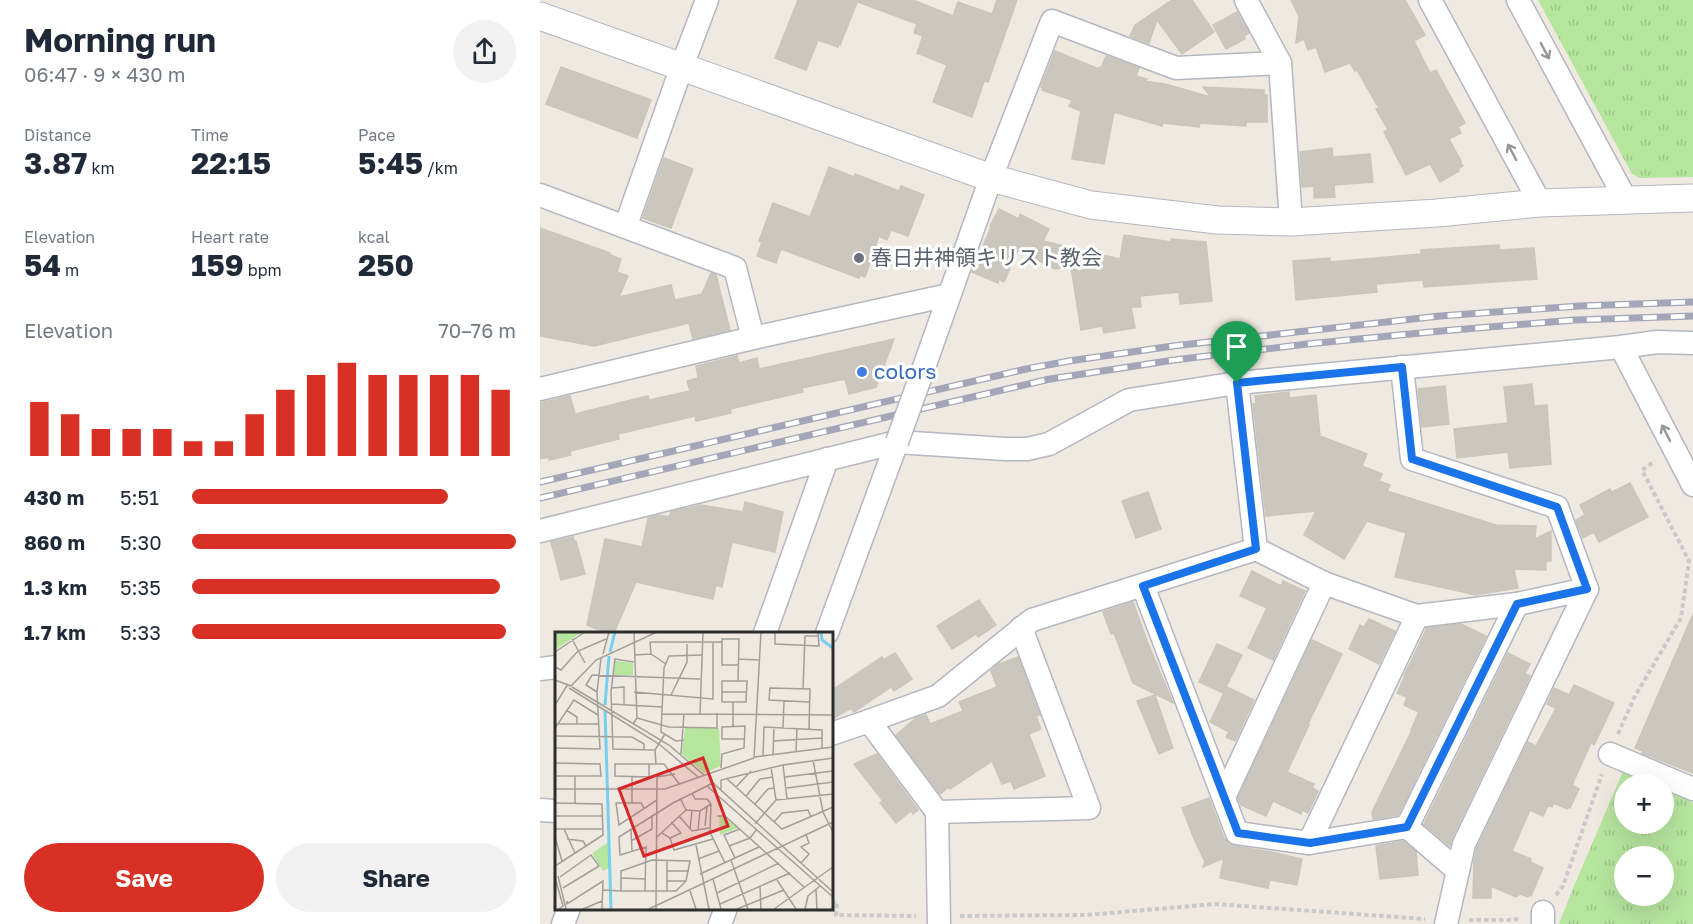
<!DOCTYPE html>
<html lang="en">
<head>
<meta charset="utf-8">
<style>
	:root { --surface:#fff; --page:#f2f2f3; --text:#1f2937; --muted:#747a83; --accent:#d93025 }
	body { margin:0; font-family:"Golos Text","Noto Sans JP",sans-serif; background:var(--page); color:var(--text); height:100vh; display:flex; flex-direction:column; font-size:22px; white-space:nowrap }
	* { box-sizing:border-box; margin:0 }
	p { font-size:20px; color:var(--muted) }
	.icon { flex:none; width:33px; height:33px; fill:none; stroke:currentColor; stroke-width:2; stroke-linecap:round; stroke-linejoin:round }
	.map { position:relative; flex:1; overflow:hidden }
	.sheet { display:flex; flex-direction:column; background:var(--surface); width:540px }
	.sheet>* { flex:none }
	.tools { position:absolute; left:1074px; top:774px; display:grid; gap:12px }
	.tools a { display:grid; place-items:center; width:60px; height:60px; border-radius:50%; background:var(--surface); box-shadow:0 6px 24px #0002; font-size:30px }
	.pin { position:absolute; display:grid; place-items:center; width:51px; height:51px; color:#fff; margin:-62px -26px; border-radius:50% 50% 50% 0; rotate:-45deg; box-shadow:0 0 6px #0007 }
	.pin .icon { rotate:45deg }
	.round { display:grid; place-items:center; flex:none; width:63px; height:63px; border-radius:32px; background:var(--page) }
	.head { display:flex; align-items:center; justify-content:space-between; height:102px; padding:0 24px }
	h1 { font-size:33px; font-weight:700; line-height:45px }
	.metrics { display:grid; grid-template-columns:repeat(3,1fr); gap:9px; height:102px; padding:6px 24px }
	.metrics div { display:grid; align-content:center }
	.metrics b { font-size:30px; font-weight:700 }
	.metrics small { font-size:16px; font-weight:400 }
	.metrics p { font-size:16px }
	.chart { height:168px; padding:12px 24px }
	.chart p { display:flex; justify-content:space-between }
	.chart svg { width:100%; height:108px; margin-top:6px; stroke:var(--accent); stroke-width:6 }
	.button { display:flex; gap:12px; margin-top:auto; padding:12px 24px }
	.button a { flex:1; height:69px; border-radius:36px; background:var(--accent); color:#fff; font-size:24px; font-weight:700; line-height:69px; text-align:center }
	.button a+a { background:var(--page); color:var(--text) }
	ul { padding:0 24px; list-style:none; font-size:20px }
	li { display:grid; grid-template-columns:96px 72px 1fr; align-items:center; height:45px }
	li i { height:15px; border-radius:8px; background:var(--accent) }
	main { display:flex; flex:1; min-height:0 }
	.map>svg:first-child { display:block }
</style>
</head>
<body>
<main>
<section class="sheet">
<div class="head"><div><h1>Morning run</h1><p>06:47 · 9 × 430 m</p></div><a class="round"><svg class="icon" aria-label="share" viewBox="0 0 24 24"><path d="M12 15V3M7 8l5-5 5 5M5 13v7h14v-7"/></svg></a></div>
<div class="metrics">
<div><p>Distance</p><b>3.87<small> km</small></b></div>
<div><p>Time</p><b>22:15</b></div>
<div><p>Pace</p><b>5:45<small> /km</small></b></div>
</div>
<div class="metrics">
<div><p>Elevation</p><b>54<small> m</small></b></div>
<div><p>Heart rate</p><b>159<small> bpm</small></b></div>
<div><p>kcal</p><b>250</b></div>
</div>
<div class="chart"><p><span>Elevation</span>70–76 m</p>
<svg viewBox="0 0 160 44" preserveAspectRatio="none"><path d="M5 44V22M15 44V27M25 44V33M35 44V33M45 44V33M55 44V38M65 44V38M75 44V27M85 44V17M95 44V11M105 44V6M115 44V11M125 44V11M135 44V11M145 44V11M155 44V17"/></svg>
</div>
<ul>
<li><b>430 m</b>5:51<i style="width:79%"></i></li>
<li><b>860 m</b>5:30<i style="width:100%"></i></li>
<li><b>1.3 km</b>5:35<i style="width:95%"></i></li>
<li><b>1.7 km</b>5:33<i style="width:97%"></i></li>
</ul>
<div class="button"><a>Save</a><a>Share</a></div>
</section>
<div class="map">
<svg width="1153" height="924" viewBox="0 0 1153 924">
	<defs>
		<pattern id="grass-tufts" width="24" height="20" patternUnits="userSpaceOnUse" patternTransform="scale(1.5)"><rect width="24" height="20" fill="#b6e59e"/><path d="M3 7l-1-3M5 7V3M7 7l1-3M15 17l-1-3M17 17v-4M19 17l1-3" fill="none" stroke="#9dc588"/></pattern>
	</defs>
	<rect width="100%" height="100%" fill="#efe9e1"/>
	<g fill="url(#grass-tufts)" fill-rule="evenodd">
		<path d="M998,0h155v177l-53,1 -8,-4z"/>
		<path d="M1084,769l39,15h-39v40h40v-39l18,7 11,12v120h-134l15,-38zM1084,856h40v40h-40z"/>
	</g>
	<g fill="#cbc7bf" stroke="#cbc5ba" stroke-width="1.5">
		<path d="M258,0h60l-18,45 -1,-1 -1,3 -20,-7 -12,30 -31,-12z"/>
		<path d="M318,0h55l40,16 5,-14 34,12 5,-14h20l-29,82 -4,-1 -12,36 -39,-15 14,-37 -30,-12 6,-17 -9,-3 3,-9 -59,-22z"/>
		<path d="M632,0h20l22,32 -32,22 -25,-34 -8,23 -19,-7 5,-11z"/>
		<path d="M751,0h114l20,35 -11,6 16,32 6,-3 29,53 -7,4 3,6 -12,6 12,22 -1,1 3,4 -5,3 1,2 -19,11 -10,-18 -24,11 -22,-43 4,-2 -12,-21 3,-1 -22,-38 -2,1 -5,-8 -25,9 -9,-25 -8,3 -4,-11 -8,4 3,-27z"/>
		<path d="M697,12l12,21 -5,3 1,3 -19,10 -13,-24z"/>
		<path d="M515,51l44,18v-2l2,1 5,-12 33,12 -3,8 11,3 -4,2 22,3 46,13 -8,-10 61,3v5h3v27h-21v4l-46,-3 -1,4 -36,-4 -1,3 -48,-14 -10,52 -32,-5 9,-48 -12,-5 3,-6 -30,-10 1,-2 -2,-1z"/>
		<path d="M21,67l90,33 -14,38 -91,-34z"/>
		<path d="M792,148l1,9 37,-3 3,28 -39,3 1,12 -21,1v-12l-12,1 -2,-35z"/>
		<path d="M124,158l29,11 -22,59 -28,-10z"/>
		<path d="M289,167l25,10 1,-3 44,17 2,-5 23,9 -16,41 -17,-6 -4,10 -8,-4 -14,41 -5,-2 -1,3 -78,-29 -5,14 -19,-7 5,-14 -3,-1 14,-38 37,14z"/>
		<path d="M459,209l20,10 1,-5 29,15 -6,12 77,18 4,-24 48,7 -1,-3 35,3 6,59 -32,3 -1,-12 -39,4 1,11h-10l4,21 -31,5 -2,-7 -21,4 -10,-63 -16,2 -37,-19 -14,32 -5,-3 -1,4 -26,-11 19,-45 -1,-1z"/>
		<path d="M0,228l70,25v2l11,4 -4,13 11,4 -9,21 52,-12 4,15 27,-6 9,-21 5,2 14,55 -37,9 -4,-16 -95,23 -54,-10z"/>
		<path d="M959,245l1,5 34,-2 3,31 -113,8 -1,-7 -47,4 1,8 -81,8 -3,-39 37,-3v4l91,-8v-4z"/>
		<path d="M354,339l-18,48 -27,7 -4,-15 -43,9 1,4 -73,17 1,4 -35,8 -1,-5 -77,18 1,5 -49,12 1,4 -22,5v-3l-9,2v-56l30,-7 5,18 68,-17 5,-1 1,4 41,-9 -3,-10 11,-3 -2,-12 41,-10 2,7 18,-5 2,11z"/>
		<path d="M992,384l2,22 13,-1 4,59 -41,4 -2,-16 -51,6 -3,-29 54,-6 -4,-36z"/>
		<path d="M905,386l4,38 -27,3 -4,-38z"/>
		<path d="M749,392v6l27,-3 4,41 47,18 -5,12 20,8 -3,7 11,4 -3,6 109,34 40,1 -1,13 16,-8v30h-5v9l-32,-1 4,19 -42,7 -81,-18 11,-44 -39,-12 -23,38 -40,-24 12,-24 -50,5 -13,-112 3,-1 -1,-7z"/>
		<path d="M1090,483l18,34 -49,25 -5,-10 -11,6 -7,-18 9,-5 -5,-10 30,-16 2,3z"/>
		<path d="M608,492l13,37 -25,9 -14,-37z"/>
		<path d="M205,502l38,10 -8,40 -43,-10 -10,45 -6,-2 -3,14 -77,-17 -22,51h-8l-19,-8 18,-86 37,8 6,-29 11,-3 10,2 2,-5 30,-7 42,7z"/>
		<path d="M33,537l1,4h2l9,33 -24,6 -10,-38z"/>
		<path d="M712,571l29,15 2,-5 22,10 -32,69 -25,-12 19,-40 -27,-12z"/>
		<path d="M439,600l17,25 -18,12 -2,-3 -24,15 -15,-23z"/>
		<path d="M593,602l14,39 26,62 -40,-20 -19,-50 -3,1 -8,-22z"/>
		<path d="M1153,614v159l-51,-20 1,-2 -8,-3z"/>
		<path d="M829,619l26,12 -16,33 -30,-15 11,-24 4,2z"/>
		<path d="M921,624l25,12 -88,179 -25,4 -1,-7 40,-82h-1l8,-18 -15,-7 3,-8 -10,-4 8,-17h-1l23,-48z"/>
		<path d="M772,640l30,14 -34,70 1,1 -22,47 27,12 -2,4 6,3 -10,22 -6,-3 -1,4 -28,-13 -7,15 -25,-11 -3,-7z"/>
		<path d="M677,644l25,11 -19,38 -24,-11z"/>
		<path d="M355,653l17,26 -18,12 -3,-4 -37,25 -3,-4 -20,12v-29l51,-34 1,3z"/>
		<path d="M968,653l22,11 -5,10 5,2 -78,162 -2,8 -26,-22z"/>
		<path d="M478,657l22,58 -4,1 5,13 -12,5 16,42 -31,13 -3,-8 -9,3 -10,-23 -42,28 -1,-2 -9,7 -44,-59 20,-17 10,-3 4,9 33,-13 -4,-9 38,-15 -6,-16 6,-6z"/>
		<path d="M1034,685l40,18 -20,42 -3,-2 -19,42 7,4 -9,19 -2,-1 -1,2 -13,-6 -2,4 -4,-1 -5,10 -13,-6 -18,41 19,8 -1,3 13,6 -12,28 -2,-1 -1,2 -8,-3 -4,3 -25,-11v12h-18l1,-37 3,-13 51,-106 8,4 20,-38 -9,-4 7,-16 15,7z"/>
		<path d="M687,687l27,13 -19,41 -9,-4 3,-5 -19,-10z"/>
		<path d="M615,695l18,53 -14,6 -22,-53z"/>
		<path d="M337,754l41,56 -5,4 -2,-3 -15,12 -16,-20 3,-2 -29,-37z"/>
		<path d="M669,798l15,40 5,6 6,2 36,6 31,7 -5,26 -27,-5 -2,8 -48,-10 4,-20 -21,9 2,-5 -10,-21 -13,-33z"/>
		<path d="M863,841l13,11 2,23 -38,4 -4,-33z"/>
	</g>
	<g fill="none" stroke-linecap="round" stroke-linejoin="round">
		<defs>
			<g id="minor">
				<path d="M706,0l34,63 11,159"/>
				<path d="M890,0l110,203"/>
				<path d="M978,0l108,200"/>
				<path d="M0,195l195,73 18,70"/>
				<path d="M86,225l56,-159 25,-66"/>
				<path d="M1081,347l72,138"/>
				<path d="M862,367l10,92 145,48 30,82 -123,255 -18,80"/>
				<path d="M383,370l68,-192 61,-157 124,47 104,-5"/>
				<path d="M697,383l19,166 68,34 93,33 100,-12 70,-15"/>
				<path d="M0,389l213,-51 196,-43"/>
				<path d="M0,531l357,-89 108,7h22l22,-5 80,-44 108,-17 384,-36 36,-5 36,1"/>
				<path d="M603,586l94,247 72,10 98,-16 51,44"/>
				<path d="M225,633l62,-174"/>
				<path d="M287,633l70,-191"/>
				<path d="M0,669l16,-2"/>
				<path d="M329,721l68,91 2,112"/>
				<path d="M291,734l38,-13 69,-25 94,-76 224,-71"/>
				<path d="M1070,754l83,35"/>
				<path d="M684,797l100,-214"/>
				<path d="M0,810l16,1"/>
				<path d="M397,812l152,-4 -68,-180"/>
				<path d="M867,827l110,-223"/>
				<path d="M769,843l108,-227"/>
				<path d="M1003,912v12"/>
				<path d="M23,924l6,-16"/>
				<path d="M180,924l6,-16"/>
			</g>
			<path id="tertiary" d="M0,16l451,162 100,27 126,15 74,2 146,-9 103,-10 153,-5"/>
		</defs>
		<use href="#minor" stroke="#b4b7c1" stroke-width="25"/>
		<use href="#tertiary" stroke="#b4b7c1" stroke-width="29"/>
		<g stroke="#c9c9c9" stroke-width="4" stroke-dasharray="4.5 3" stroke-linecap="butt">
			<path d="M1078,734l16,-36 47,-80 8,-57 -47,-91 13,-9"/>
			<path d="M1016,895l7,-9 39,-112"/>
			<path d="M291,902h6l-1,13 80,1"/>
			<path d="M420,916l127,-1 128,-11 210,15"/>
			<path d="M929,920h44l8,-2"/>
		</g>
		<use href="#minor" stroke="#fff" stroke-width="22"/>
		<use href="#tertiary" stroke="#fff" stroke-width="27"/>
		<defs>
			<g id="rail">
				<path d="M0,482l486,-113 43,-8 104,-15 267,-30 139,-10 114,-4"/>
				<path d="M0,498l510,-119 124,-19 133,-16 134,-13 134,-11 118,-4"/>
			</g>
		</defs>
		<use href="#rail" stroke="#a3a6b8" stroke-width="7"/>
		<use href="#rail" stroke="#fff" stroke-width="4.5" stroke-dasharray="14" stroke-linecap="butt"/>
		<defs>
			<path id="minor-bridge" d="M357,442l26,-72"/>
		</defs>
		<use href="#minor-bridge" stroke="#b4b7c1" stroke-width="25" stroke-linecap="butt"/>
		<use href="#minor-bridge" stroke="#fff" stroke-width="22"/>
	</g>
	<defs><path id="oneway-shaft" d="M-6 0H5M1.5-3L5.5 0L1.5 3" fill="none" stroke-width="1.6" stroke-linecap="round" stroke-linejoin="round" transform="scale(1.5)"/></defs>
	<g stroke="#969696">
		<use href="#oneway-shaft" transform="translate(1005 51) rotate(62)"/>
		<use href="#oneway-shaft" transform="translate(972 152) rotate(-118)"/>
		<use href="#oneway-shaft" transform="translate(1126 433) rotate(-117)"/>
	</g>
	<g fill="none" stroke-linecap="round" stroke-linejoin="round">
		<defs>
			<path id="route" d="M862,367l10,92 145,48 30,82 -70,15 -110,223 -97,16 -72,-10 -95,-247 113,-37 -19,-166z"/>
		</defs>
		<use href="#route" stroke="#fff" stroke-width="12"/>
		<use href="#route" stroke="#1a73e8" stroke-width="8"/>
	</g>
	<circle fill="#6b7280" stroke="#fff" stroke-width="2" cx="319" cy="258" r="6"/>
	<circle fill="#3f7fe0" stroke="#fff" stroke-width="2" cx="322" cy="372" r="6"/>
	<g text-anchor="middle" stroke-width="6" stroke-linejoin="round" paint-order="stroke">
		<g font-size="21" fill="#5b616d" stroke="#fff" text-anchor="start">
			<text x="331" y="265">春日井神領キリスト教会</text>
		</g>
		<g font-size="21" fill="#366cbe" stroke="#fff" text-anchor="start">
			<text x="334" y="379">colors</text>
		</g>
	</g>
	<g transform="translate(15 632)">
		<rect width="278" height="278" fill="#efe9e1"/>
		<path d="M0,0h27l-27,18zM60,29l18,2v12h-19zM130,96h34l2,38 -17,7 -22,-19zM164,184l5,1 14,11 -18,7zM54,210l2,25 -8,4 -11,-18z" fill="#b6e59e"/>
		<path fill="none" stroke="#75cff0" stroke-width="3" d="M266,0l1,8 11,8M55,20l5,-20M50,73l4,-49M50,78l6,199"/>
		<path fill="none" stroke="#a29e99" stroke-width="1.5" d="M220,0v12l44,2 -1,-14M17,7l13,24M0,20l30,-20M48,22l6,-22M96,22l15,10M79,23l17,-1 -1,-12h72M183,27l21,1M79,30l-19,-3 -4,33 2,57 42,1M0,35l6,3 17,-19 28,-12M0,48l16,6 25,-26 61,-28M167,49h25l-1,21h-24zM183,49l1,-42h-17v26h16M17,55l97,58 35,30M14,56l90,56 39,33M56,56l13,-1v17M248,57l2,-53h13M42,60l-11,-7 6,-10 108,4M79,60l79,7v-56M167,60h25M116,63l16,-33v-18M56,72l51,3M0,73l13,-21M11,78l11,7v6M107,82l171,1M145,82l3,-82M82,86l32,9 48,1v-15M1,92h42M78,92l4,-6 -3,-86M178,94v-24M0,96l19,-28 24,15M228,96l1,-27M254,97l1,-40 -40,-1 -1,12 40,2M0,104l77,1 12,7v6M129,108l-8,1 -15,-9 3,-64 5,-12 34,-1M218,109l49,-3M0,116l45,1 -3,-57 4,-34M241,119l1,-23M126,122l3,-40M218,123l1,-28M200,125l78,-10M208,125l1,-30 58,3v19M258,128l10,52 10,20M0,131l45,1 1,12h-46M94,132v13l-34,-1v-12h49l16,21M101,132l-1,-14 10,-16M216,135l5,33M166,136l1,-14 22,-6 1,-22 -23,1v12h23M230,145l48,-6M171,146l56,51 51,-22M152,154l126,111M181,155l15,-16M232,156l46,-6M0,157h110l89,-31 7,-126M166,157v-9l62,-15M137,161l3,6h12l4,5M191,164l14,-17 13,-2M125,166l6,12 14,1 11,-7M232,167l-4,-34 50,-7M0,171l47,1 1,31 -48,31M20,171v-27M77,171v-26M156,172l-1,28 15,31M200,172l13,-15 6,-1M89,176l-3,-5h-25l3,22 38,-25M0,184h48M124,184l13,15 17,-3M162,184h8l79,71M219,190l8,-9 26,-3 3,7M200,192l21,-24 57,-6M150,194l2,-19M0,197h48M9,197l11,24M135,197l2,-18M76,198l1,21M143,198l2,-19M107,201l8,5 4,12 39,-11M0,205l7,24M102,205l29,-27M115,206l11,-5 -10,-11M12,207l16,2 3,5M76,209l21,-12v-14M141,213l13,64M174,214l21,-8 7,-9M180,226l-11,-23 16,-6M143,227l21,-8M176,228l17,49M246,231l8,-9 -8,-7 8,-4 -3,-8M112,239h22M145,242l59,-27M3,244l8,33M5,245l31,-22 8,11 -36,22M66,246l24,1M158,247l8,30M222,248l19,29M1,249l7,25 -4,3M112,249h19M205,254l1,23M48,258l18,1h55l10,-10 4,-20 -38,-1 -31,11v20M261,258l1,19M90,259l1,-44 -26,8 -1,-18 54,-34 40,-20 120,109M112,259v-31M135,259l6,18M162,261l62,-30M12,269v3l36,-23 -1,28M165,272l70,-31M28,277l19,-8M94,277l184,-87M101,277l1,-132 18,-3M182,277l47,-19M219,277l59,-42M250,277l3,-13 12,-10"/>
		<path fill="#d62828" fill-opacity="0.15" stroke="#d62828" stroke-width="3" d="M148,126l25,68 -84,30 -25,-67z"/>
		<rect width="278" height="278" fill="none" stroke="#2e2e2e" stroke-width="3"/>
	</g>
</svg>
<div class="tools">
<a>+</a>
<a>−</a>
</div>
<div class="pin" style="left:697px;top:383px;background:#1e9e55"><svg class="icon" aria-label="arrive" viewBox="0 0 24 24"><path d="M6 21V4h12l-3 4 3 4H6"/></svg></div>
</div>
</main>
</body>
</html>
